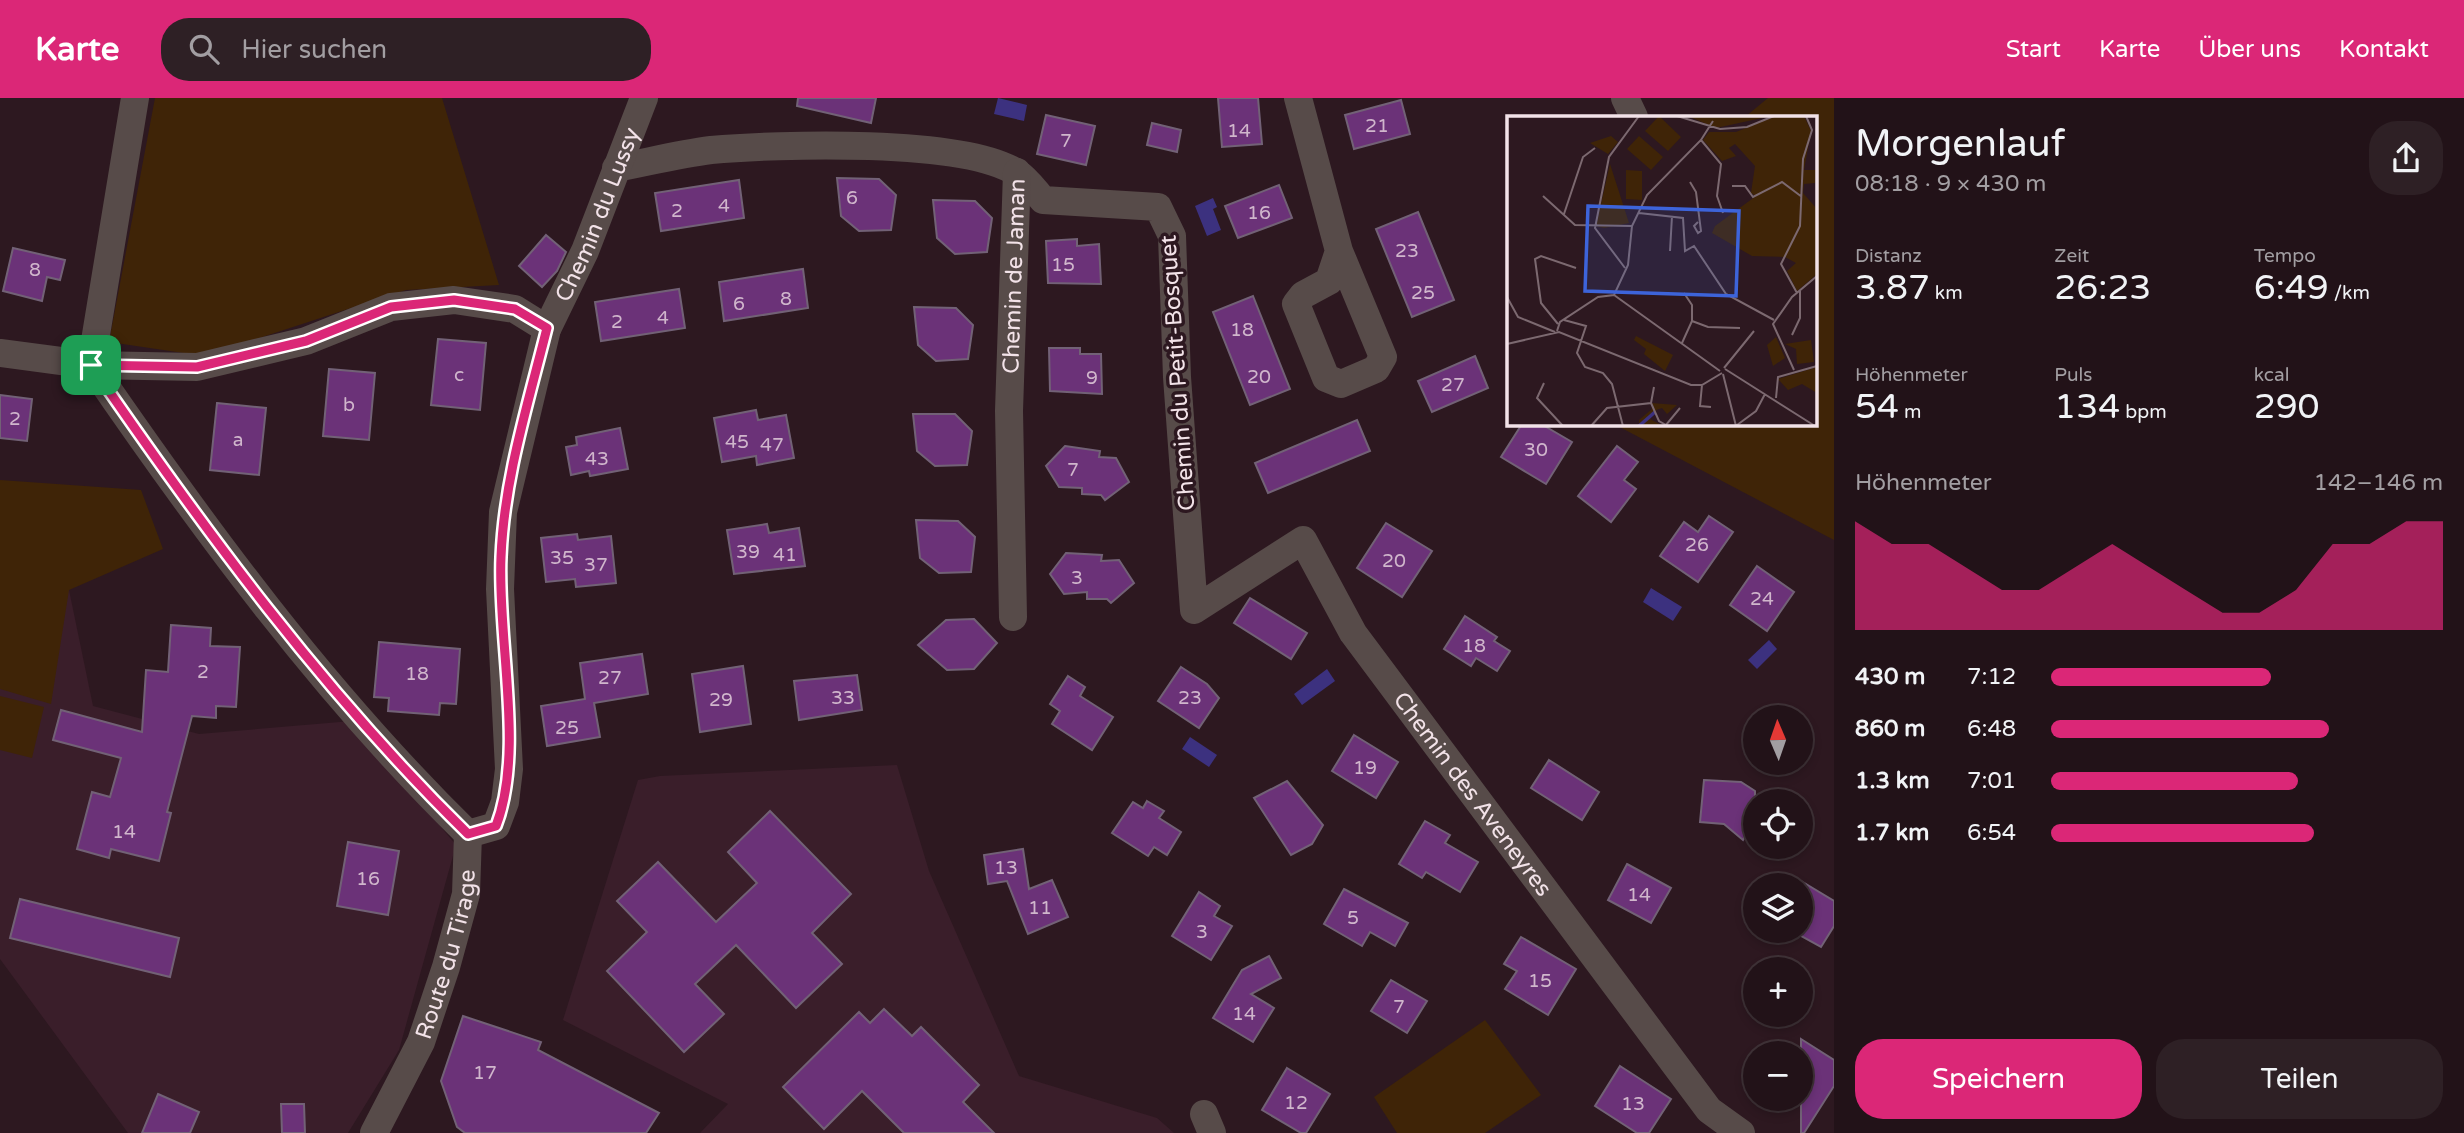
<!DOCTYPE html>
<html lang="de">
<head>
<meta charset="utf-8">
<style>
	:root { --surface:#221218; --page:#2e2025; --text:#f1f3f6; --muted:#a29ea2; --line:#3f3237; --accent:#db2777 }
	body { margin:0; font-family:"Varela Round",sans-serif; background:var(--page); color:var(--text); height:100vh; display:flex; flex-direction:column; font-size:26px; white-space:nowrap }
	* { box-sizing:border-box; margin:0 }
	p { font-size:23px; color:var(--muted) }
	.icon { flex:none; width:38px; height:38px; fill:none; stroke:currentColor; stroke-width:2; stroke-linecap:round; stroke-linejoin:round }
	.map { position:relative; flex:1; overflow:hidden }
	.details { display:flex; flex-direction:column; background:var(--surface); width:630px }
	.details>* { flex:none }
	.needle { width:46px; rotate:358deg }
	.tools { position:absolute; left:1743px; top:607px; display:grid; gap:14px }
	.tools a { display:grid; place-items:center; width:70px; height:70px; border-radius:50%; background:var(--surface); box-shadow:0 4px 10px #0003,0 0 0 2px var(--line); font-size:35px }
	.pin { position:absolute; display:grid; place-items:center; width:60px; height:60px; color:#fff; margin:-30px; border-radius:14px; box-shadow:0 4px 10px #0006 }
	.round { display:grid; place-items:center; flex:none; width:74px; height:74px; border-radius:28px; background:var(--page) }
	.summary { display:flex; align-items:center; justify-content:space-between; height:119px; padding:0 21px }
	h1 { font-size:38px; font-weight:600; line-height:52px }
	.stats { display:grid; grid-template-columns:repeat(3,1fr); gap:10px; height:119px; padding:7px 21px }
	.stats div { display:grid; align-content:center }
	.stats b { font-size:35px; font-weight:600 }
	.stats small { font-size:19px; font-weight:400 }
	.stats p { font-size:19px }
	.chart { height:196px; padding:14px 21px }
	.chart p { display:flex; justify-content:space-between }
	.chart svg { width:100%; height:126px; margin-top:7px; fill:var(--accent); opacity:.7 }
	.action { display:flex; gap:14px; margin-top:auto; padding:14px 21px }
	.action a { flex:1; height:80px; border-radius:28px; background:var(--accent); color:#fff; font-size:28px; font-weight:600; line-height:80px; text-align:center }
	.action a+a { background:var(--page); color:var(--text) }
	ul { padding:0 21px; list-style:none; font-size:23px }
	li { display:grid; grid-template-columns:112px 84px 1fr; align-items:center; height:52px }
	li i { height:18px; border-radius:9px; background:var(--accent) }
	header { display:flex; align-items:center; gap:42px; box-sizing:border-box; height:98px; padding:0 35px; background:var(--accent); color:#fff }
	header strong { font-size:33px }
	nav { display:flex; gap:38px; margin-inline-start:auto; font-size:24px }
	.search { width:490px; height:63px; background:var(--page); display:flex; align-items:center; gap:18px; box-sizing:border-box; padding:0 24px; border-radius:28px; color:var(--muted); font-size:26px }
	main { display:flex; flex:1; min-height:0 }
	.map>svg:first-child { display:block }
</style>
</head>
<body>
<header>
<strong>Karte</strong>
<div class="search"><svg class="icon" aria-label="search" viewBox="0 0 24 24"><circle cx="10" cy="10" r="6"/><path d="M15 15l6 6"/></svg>Hier suchen</div>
<nav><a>Start</a><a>Karte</a><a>Über uns</a><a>Kontakt</a></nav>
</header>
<main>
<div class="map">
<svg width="1834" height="1035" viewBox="0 0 1834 1035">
	<rect width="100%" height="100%" fill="#2d1820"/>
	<g fill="#3a1e2a">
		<path d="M0,484l69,8 24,116 106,28 153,-13 104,124 -57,205 -51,83h-220l-128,-174z"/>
		<path d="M897,667l32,106 90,205 138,42 17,15h-474l28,-29 -165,-84 75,-240 22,-4z"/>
	</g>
	<g fill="#3f2407">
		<path d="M155,0h287l57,187 -93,5 -202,66 -95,-14z"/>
		<path d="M1768,0h66v442l-220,-116h201v-307h-70z"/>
		<path d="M0,382l141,10 22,59 -94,41 -18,114 -51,-15z"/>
		<path d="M0,598l44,11 -12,51 -32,-8z"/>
		<path d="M1485,922l56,75 -56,38h-88l-23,-36z"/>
	</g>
	<g fill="#3c317f">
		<path d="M998,0l29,7 -3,16 -30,-7z"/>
		<path d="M1213,100l4,9 -4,2 8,21 -14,6 -12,-30z"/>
		<path d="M1651,490l31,19 -9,14 -30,-19z"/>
		<path d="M1769,542l8,9 -20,20 -9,-9z"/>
		<path d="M1327,571l8,12 -33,24 -8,-11z"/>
		<path d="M1190,639l27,18 -8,12 -27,-18z"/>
	</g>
	<g fill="#6b3278" stroke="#726176" stroke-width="2">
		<path d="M798,0h78l-5,25 -74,-17z"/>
		<path d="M1218,0h40l4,46 -40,3z"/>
		<path d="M1401,2l9,34 -56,15 -9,-34z"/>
		<path d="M1046,17l49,11 -9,39 -49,-11z"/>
		<path d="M1152,25l29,7 -4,22 -30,-7z"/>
		<path d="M837,80l42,1 17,16 -5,35 -32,1 -18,-15z"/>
		<path d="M739,82l5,38 -83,13 -6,-38z"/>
		<path d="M1279,87l13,33 -54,20 -13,-32z"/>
		<path d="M933,102l42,1 17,17 -5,34 -32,2 -18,-16z"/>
		<path d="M1418,114l36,88 -42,17 -36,-88z"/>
		<path d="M546,137l20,17 -9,19 -15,16 -23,-21z"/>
		<path d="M1077,141v7l22,-2 2,40 -53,-1 -2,-42z"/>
		<path d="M13,150l52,12 -5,20 -13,-3 -5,24 -39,-10z"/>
		<path d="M803,171l5,39 -84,13 -5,-39z"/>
		<path d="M679,191l6,39 -84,13 -6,-39z"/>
		<path d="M1253,198l37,93 -40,16 -37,-93z"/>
		<path d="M914,209l42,1 17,17 -5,34 -32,2 -18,-16z"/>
		<path d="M438,241l48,4 -6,67 -49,-5z"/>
		<path d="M1049,250h31v6h21l1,40 -52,-3z"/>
		<path d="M1475,258l13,32 -56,24 -14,-31z"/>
		<path d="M329,271l46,4 -6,67 -46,-4z"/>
		<path d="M0,297l32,4 -5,42 -27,-3z"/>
		<path d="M217,305l49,5 -7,67 -49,-5z"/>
		<path d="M756,312l2,10 28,-5 8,43 -37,7 -1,-9 -34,6 -8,-44z"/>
		<path d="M913,316h42l17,17 -5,34 -32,1 -18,-15z"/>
		<path d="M1357,322l13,31 -102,42 -13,-30z"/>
		<path d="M1522,326h19l31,18 -26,42 -45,-27z"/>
		<path d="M620,330l8,41 -38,7 -1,-5 -18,4 -5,-28 11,-2 -1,-8z"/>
		<path d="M1065,348l35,5 -1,6 17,1 13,24 -24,18 -4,-5 -19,-1v-6l-23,-1 -13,-21z"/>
		<path d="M1617,348l21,16 -14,18 12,9 -25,33 -33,-26z"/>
		<path d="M1709,418l24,16 -35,50 -38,-26 24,-34 14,10z"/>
		<path d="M916,422l42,1 17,16 -4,35 -32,1 -19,-15z"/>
		<path d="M1386,425l46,28 -30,46 -45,-29z"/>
		<path d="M767,426l2,9 30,-5 6,38 -71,8 -7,-44z"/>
		<path d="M577,436l1,6 33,-4 5,47 -40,4 -1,-8 -29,3 -5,-44z"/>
		<path d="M1066,455l36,2 -1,6 18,-1 15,23 -23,20 -4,-4h-20v-7l-23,2 -14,-20z"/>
		<path d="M1757,468l37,26 -27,39 -37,-26z"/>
		<path d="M1250,500l57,35 -16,26 -57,-36z"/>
		<path d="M1465,518l32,21 -3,4 16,10 -13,20 -21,-13 -5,8 -27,-17z"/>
		<path d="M974,521l23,24 -23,26 -27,1 -29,-25 28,-25z"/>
		<path d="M171,527l40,3 -1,18 30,1 -4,60 -20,-1v12l-24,-2 -25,96 4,1 -12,48 -48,-12 -2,9 -32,-9 15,-57 18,5 11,-39 -68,-18 8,-30 81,22 4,-62 22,2z"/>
		<path d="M379,544l81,7 -4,55 -16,-1 -1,12 -51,-4 1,-13 -15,-1z"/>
		<path d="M642,556l6,40 -54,9 6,34 -53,9 -6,-40 44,-7 -5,-36z"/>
		<path d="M743,568l8,58 -51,8 -8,-58z"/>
		<path d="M1181,569l26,17 12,14 -20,30 -41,-27z"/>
		<path d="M857,577l5,35 -63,10 -5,-39z"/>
		<path d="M1068,578l17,11 -5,9 33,21 -21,33 -40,-26 8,-13 -10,-7z"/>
		<path d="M1354,637l44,27 -22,36 -44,-27z"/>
		<path d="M1549,662l50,32 -17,28 -51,-32z"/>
		<path d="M1704,682l37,2 14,9v27l-12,22 -19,-16 -24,-2z"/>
		<path d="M1287,683l36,44 -11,19 -21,11 -37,-57z"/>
		<path d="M1147,703l17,10 -5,7 22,14 -14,23 -13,-8 -6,9 -36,-23 21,-31 10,6z"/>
		<path d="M770,713l81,83 -39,39 30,31 -46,44 -60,-63 -41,39 29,30 -40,38 -77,-81 40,-39 -30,-31 41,-39 58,60 41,-39 -29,-31z"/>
		<path d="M1425,723l25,14 -5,8 33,19 -18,30 -34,-20 -4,6 -23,-14z"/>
		<path d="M348,744l51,9 -11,64 -51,-9z"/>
		<path d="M1023,751l6,40 23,-9 16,37 -40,17 -21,-53 -19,3 -4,-29z"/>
		<path d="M1627,766l44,24 -20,35 -43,-23z"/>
		<path d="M1801,783l33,20v25l-13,21 -20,-11z"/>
		<path d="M1344,791l64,34 -13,23 -25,-14 -8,14 -38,-22z"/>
		<path d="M1199,794l21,14 -6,10 18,10 -21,34 -39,-24z"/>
		<path d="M20,801l159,39 -9,39 -160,-39z"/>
		<path d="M1521,839l55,32 -28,46 -43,-26 12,-18 -13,-7z"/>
		<path d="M1269,858l12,22 -30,16 23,14 -21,34 -40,-24 29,-48z"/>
		<path d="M1391,882l36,21 -20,32 -36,-22z"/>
		<path d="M884,911l28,27 9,-9 58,58 -16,17 31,31h-90l-42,-42 -38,38 -41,-42 76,-75 11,11z"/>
		<path d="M463,918l78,26 -3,8 121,63 -13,20h-181l-8,-6 -16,-46z"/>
		<path d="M1801,941l33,21v26l-30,47h-3z"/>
		<path d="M1620,968l51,33 -22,34h-12l-42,-27z"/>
		<path d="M1287,970l43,26 -24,39h-5l-39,-23z"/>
		<path d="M158,996l41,18 -9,21h-48z"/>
		<path d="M281,1006h23l1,29h-23z"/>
	</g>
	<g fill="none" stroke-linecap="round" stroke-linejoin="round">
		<g stroke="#574b49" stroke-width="28">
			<path d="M135,0l-44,267c114,166 233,328 377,469"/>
			<path d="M1298,0l41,153 44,106 -7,12 -35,15 -15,-6 -30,-74 7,-9 26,-14 10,-30"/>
			<path d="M1625,0l9,19"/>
			<path id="s1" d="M616,70c32,-6 63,-14 95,-18 66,-6 254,-12 306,23 10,6 18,18 26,27l115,7 14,29 5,141 17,233 109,-70 50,93 356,477 32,23"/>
			<path d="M0,255l91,12 106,2 109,-26 85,-34 63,-7 61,9 32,20"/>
			<path id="s2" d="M1013,519l-4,-206 8,-239"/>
			<path d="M1204,1016l8,19"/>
			<path id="s3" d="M374,1035l47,-91 25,-75 20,-73 2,-60 28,-8 9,-24 4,-33 -9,-180 3,-77 44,-183 38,-78 59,-153"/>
		</g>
	</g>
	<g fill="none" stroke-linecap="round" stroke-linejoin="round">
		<defs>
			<path id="route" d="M454,202l61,9 32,19c-19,76 -43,151 -46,229 -4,82 24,194 -5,269l-28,8c-144,-141 -263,-303 -377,-469l106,2 109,-26 85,-34z"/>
		</defs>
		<use href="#route" stroke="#fff" stroke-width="14"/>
		<use href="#route" stroke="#db2777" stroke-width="9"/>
	</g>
	<g text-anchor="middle" stroke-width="7" stroke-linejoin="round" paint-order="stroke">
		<g font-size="19" fill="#d0b6cc">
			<text x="1377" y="34">21</text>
			<text x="1239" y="39">14</text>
			<text x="1066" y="49">7</text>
			<text x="852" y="106">6</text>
			<text x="724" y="114">4</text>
			<text x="677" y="119">2</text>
			<text x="1259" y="121">16</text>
			<text x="1407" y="159">23</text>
			<text x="1063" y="173">15</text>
			<text x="35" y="178">8</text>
			<text x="1423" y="201">25</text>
			<text x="786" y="207">8</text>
			<text x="739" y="212">6</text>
			<text x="663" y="226">4</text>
			<text x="617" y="230">2</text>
			<text x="1242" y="238">18</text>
			<text x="459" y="283">c</text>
			<text x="1259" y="285">20</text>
			<text x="1092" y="286">9</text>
			<text x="1453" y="293">27</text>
			<text x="349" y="313">b</text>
			<text x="15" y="327">2</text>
			<text x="238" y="348">a</text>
			<text x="737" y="350">45</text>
			<text x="772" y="353">47</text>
			<text x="1536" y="358">30</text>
			<text x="597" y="367">43</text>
			<text x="1073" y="378">7</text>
			<text x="1697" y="453">26</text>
			<text x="748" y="460">39</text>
			<text x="785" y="463">41</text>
			<text x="562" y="466">35</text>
			<text x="1394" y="469">20</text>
			<text x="596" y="473">37</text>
			<text x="1077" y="486">3</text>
			<text x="1762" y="507">24</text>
			<text x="1474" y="554">18</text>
			<text x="203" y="580">2</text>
			<text x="417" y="582">18</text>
			<text x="610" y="586">27</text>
			<text x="843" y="606">33</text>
			<text x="1190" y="606">23</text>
			<text x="721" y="608">29</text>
			<text x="567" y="636">25</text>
			<text x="1365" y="676">19</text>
			<text x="124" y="740">14</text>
			<text x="1006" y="776">13</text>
			<text x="368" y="787">16</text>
			<text x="1639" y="803">14</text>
			<text x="1040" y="816">11</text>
			<text x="1353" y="826">5</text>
			<text x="1202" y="840">3</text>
			<text x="1540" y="889">15</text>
			<text x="1399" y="915">7</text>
			<text x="1244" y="922">14</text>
			<text x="485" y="981">17</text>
			<text x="1296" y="1011">12</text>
			<text x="1633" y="1012">13</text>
		</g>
		<g font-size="23" fill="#f2e2e8" stroke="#2d1820">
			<text dy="8" stroke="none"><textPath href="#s3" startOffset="976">Chemin du Lussy</textPath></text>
			<text dy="8" stroke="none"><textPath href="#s2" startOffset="341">Chemin de Jaman</textPath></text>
			<text transform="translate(1177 275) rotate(-94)" y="8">Chemin du Petit-Bosquet</text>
			<text dy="8" stroke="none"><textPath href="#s1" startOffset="1402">Chemin des Aveneyres</textPath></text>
			<text dy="8" stroke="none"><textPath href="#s3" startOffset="194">Route du Tirage</textPath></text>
		</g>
	</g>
	<g transform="translate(1507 18)">
		<rect width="310" height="310" fill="#2d1820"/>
		<path d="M152,0l22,21 -13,14 -23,-20zM181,0h83l-55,12zM269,0h28l7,15 -7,39h12l-1,13 -11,1 -1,9 14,16v65l-20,17 -10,-20 9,-8 -11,-6 -33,-1 -40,-23 3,-7 41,-30 -5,-3 4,-27 -20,-22 -6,4 7,8 -14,5 -19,-21 6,-8h27zM104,20l7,6 -10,12 -18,-11zM132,20l24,21 -12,13 -24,-21zM103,48l19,59 -25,5 -8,-2zM119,54l16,1v29l-16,-1zM129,220l37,19 -8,16 -21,-17 2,-5 -12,-9zM269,221l9,21 -12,8 -6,-21zM304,224l3,22 -17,2 -1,-15 -11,-5zM310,251v26l-15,-9 -14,6 -10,-11zM144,287l26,2 -10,9 -5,-6 -6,2 -6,9 13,7h-24v-6l13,-11z" fill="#3f2407"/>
		<path fill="none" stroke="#3c317f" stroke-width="3.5" d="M132,310l16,-14"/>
		<path fill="none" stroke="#7c6970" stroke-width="2" d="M170,0l43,13 27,-2 27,-11M190,0h38M194,24l20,24 -4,32 6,17M183,66l6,10 5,39 -3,2 -4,-7 4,-4M225,70h13l8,11 29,-15 20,15M36,80l32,29 57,1M132,97l44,5 2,33 9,-5 32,48 48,26M57,98l19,-57 12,-9M163,135l2,-35M118,152l-30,-40 14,-71 30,-41M290,177l-16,-29 19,-38 3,-67 9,-29 -6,-14M107,179l106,76M0,181l11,20 37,15M57,204l22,6 -9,27 8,14 18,6 9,11 11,42M185,205l16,6 32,1M51,208l-17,-21 -6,-44 6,-3 35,12M50,215l3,-9 38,-25 16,-2 14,-30 4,-39 15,-31 54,-55 12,-19M285,219l8,-17v-27M175,227l10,-22v-16l-8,-12M0,228l52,-12 132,53h11l20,-12M217,252l30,-37M218,253l90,57M287,254l-21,-46 19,-27 25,-21M216,258l13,52M37,267l-7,15 26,28M195,269l-2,21 11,1M269,282l2,-21 39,-11M144,287l8,18 7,4 14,-17M230,309l19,-14 9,-17M84,310l16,-18 44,-5 3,-16"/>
		<path fill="#3d64da" fill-opacity="0.15" stroke="#3d64da" stroke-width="3.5" d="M81,90l151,5 -3,85 -151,-5z"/>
		<rect width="310" height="310" fill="none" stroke="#f2e2e8" stroke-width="3.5"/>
	</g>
</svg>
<div class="tools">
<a><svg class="needle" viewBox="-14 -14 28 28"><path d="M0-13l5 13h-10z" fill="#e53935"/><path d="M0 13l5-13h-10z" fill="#a29ea2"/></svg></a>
<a><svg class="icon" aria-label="locate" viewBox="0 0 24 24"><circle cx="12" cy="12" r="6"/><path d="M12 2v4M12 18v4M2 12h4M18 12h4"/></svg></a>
<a><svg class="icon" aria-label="layers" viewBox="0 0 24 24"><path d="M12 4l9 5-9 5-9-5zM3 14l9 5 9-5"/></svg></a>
<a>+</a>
<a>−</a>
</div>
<div class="pin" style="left:91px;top:267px;background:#1e9e55"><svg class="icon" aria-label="arrive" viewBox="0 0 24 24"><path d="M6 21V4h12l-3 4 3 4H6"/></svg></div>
</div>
<section class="details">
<div class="summary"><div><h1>Morgenlauf</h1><p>08:18 · 9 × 430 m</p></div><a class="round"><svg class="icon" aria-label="share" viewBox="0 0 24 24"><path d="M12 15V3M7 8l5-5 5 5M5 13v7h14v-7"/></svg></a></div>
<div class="stats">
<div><p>Distanz</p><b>3.87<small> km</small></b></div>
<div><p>Zeit</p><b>26:23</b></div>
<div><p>Tempo</p><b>6:49<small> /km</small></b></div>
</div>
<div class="stats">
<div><p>Höhenmeter</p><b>54<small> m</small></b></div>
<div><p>Puls</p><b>134<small> bpm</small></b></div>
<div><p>kcal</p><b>290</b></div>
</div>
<div class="chart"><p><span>Höhenmeter</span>142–146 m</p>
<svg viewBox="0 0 160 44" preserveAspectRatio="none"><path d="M0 44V6L10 14L20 14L30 22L40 30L50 30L60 22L70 14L80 22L90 30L100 38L110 38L120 30L130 14L140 14L150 6L160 6V44z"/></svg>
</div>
<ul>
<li><b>430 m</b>7:12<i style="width:56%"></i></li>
<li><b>860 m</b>6:48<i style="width:71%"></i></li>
<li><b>1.3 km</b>7:01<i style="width:63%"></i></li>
<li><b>1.7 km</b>6:54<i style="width:67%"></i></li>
</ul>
<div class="action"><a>Speichern</a><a>Teilen</a></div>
</section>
</main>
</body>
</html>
